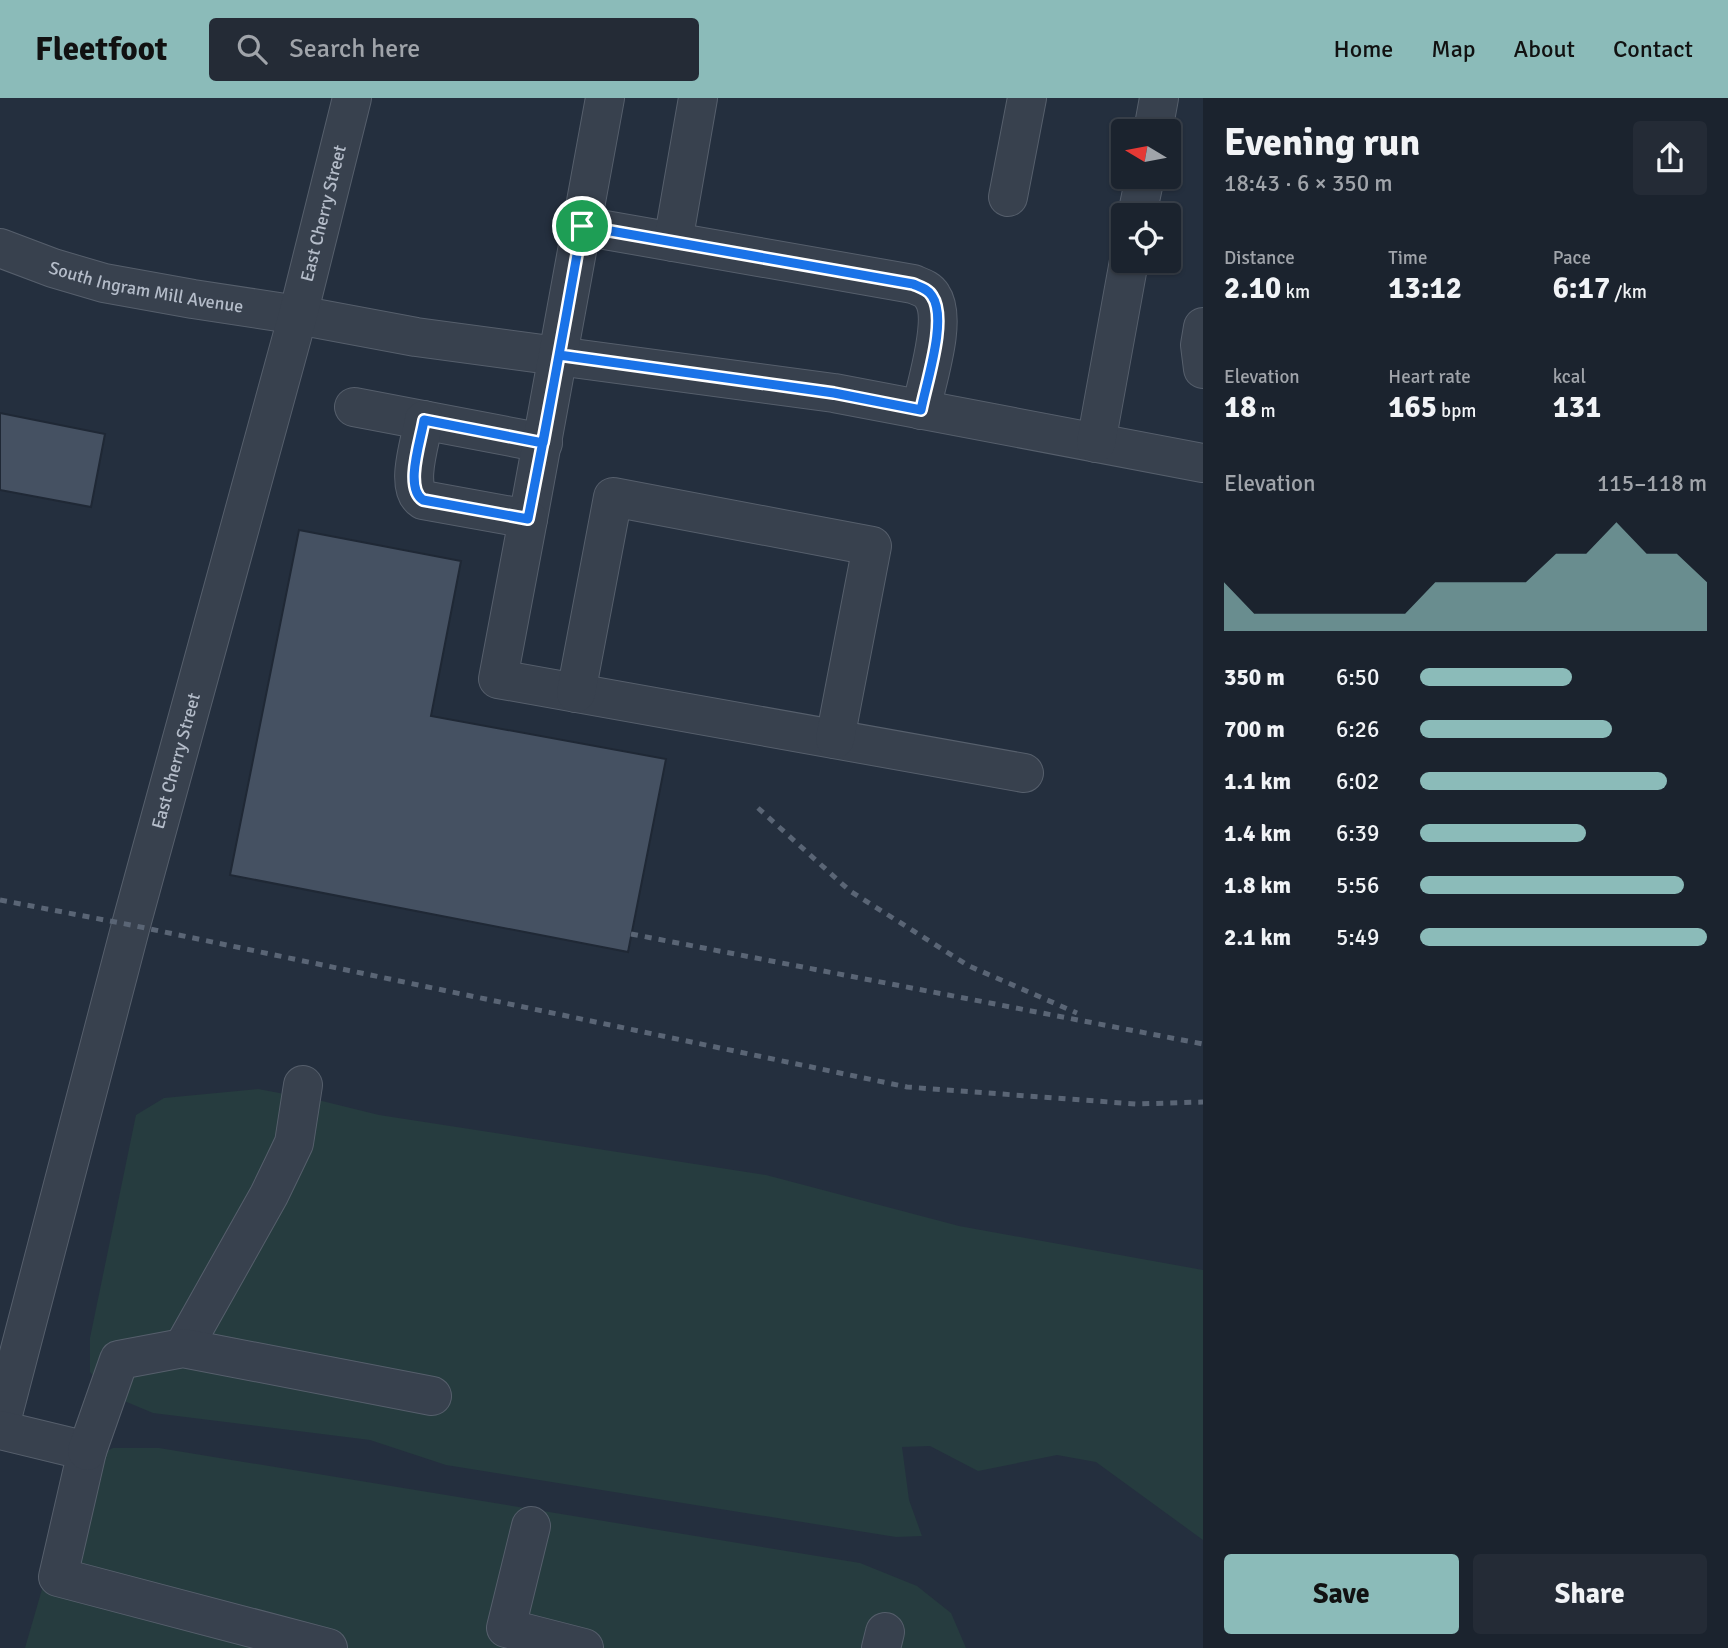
<!DOCTYPE html>
<html lang="en">
<head>
<meta charset="utf-8">
<style>
	:root { --surface:#1b232e; --page:#242b36; --text:#f1f3f6; --muted:#a0a4aa; --line:#39404a; --accent:#8bbbb9 }
	body { margin:0; font-family:Signika,sans-serif; background:var(--page); color:var(--text); height:100vh; display:flex; flex-direction:column; font-size:26px; white-space:nowrap }
	* { box-sizing:border-box; margin:0 }
	p { font-size:23px; color:var(--muted) }
	.icon { flex:none; width:38px; height:38px; fill:none; stroke:currentColor; stroke-width:2; stroke-linecap:round; stroke-linejoin:round }
	.map { position:relative; flex:1; overflow:hidden }
	.sheet { display:flex; flex-direction:column; background:var(--surface); width:525px }
	.sheet>* { flex:none }
	.needle { width:46px; rotate:280deg }
	.controls { position:absolute; left:1111px; top:21px; display:grid; gap:14px }
	.controls a { display:grid; place-items:center; width:70px; height:70px; border-radius:7px; background:var(--surface); box-shadow:0 2px 5px #0004,0 0 0 2px var(--line); font-size:35px }
	.pin { position:absolute; display:grid; place-items:center; width:60px; height:60px; color:#fff; margin:-30px; border:4px solid #fff; border-radius:50%; box-shadow:0 2px 7px #0007 }
	.round { display:grid; place-items:center; flex:none; width:74px; height:74px; border-radius:7px; background:var(--page) }
	.headline { display:flex; align-items:center; justify-content:space-between; height:119px; padding:0 21px }
	h1 { font-size:38px; font-weight:700; line-height:52px }
	.figures { display:grid; grid-template-columns:repeat(3,1fr); gap:10px; height:119px; padding:7px 21px }
	.figures div { display:grid; align-content:center }
	.figures b { font-size:30px; font-weight:700 }
	.figures small { font-size:19px; font-weight:400 }
	.figures p { font-size:19px }
	.chart { height:196px; padding:14px 21px }
	.chart p { display:flex; justify-content:space-between }
	.chart svg { width:100%; height:126px; margin-top:7px; fill:var(--accent); opacity:.7 }
	.primary-button { display:flex; gap:14px; margin-top:auto; padding:14px 21px }
	.primary-button a { flex:1; height:80px; border-radius:7px; background:var(--accent); color:#111; font-size:28px; font-weight:700; line-height:80px; text-align:center }
	.primary-button a+a { background:var(--page); color:var(--text) }
	ul { padding:0 21px; list-style:none; font-size:23px }
	li { display:grid; grid-template-columns:112px 84px 1fr; align-items:center; height:52px }
	li i { height:18px; border-radius:9px; background:var(--accent) }
	header { display:flex; align-items:center; gap:42px; box-sizing:border-box; height:98px; padding:0 35px; background:var(--accent); color:#111 }
	header strong { font-size:33px }
	nav { display:flex; gap:38px; margin-inline-start:auto; font-size:24px }
	.search { width:490px; height:63px; background:var(--page); display:flex; align-items:center; gap:18px; box-sizing:border-box; padding:0 24px; border-radius:7px; color:var(--muted); font-size:26px }
	main { display:flex; flex:1; min-height:0 }
	.map>svg:first-child { display:block }
</style>
</head>
<body>
<header>
<strong>Fleetfoot</strong>
<div class="search"><svg class="icon" aria-label="search" viewBox="0 0 24 24"><circle cx="10" cy="10" r="6"/><path d="M15 15l6 6"/></svg>Search here</div>
<nav><a>Home</a><a>Map</a><a>About</a><a>Contact</a></nav>
</header>
<main>
<div class="map">
<svg width="1203" height="1550" viewBox="0 0 1203 1550">
	<rect width="100%" height="100%" fill="#242f3e"/>
	<g fill="#263c3f">
		<path d="M258,991l64,12 57,14 387,60 193,51 244,44v270l-107,-78 -39,-7 -79,16 -48,-25 -28,1 7,53 13,36 -26,1 -450,-72 -76,-25 -217,-27 -43,-18 -20,-23v-34l46,-223 28,-17z"/>
		<path d="M113,1350h46l701,115 57,23 34,27 15,35h-941l53,-183z"/>
	</g>
	<g fill="#455162" stroke="#1f2835" stroke-width="2">
		<path d="M0,315l105,21 -14,73 -91,-17z"/>
		<path d="M299,432l162,31 -30,155 235,43 -38,193 -398,-77z"/>
	</g>
	<g fill="none" stroke-linecap="round" stroke-linejoin="round">
		<defs>
			<g id="minor">
				<path d="M1153,33l6,-33"/>
				<path d="M1008,99l19,-99"/>
				<path d="M1137,117l8,-38"/>
				<path d="M582,128l331,58c7,3 15,5 19,12 16,23 -6,87 -11,114"/>
				<path d="M673,144l25,-144"/>
				<path id="s1" d="M0,150l53,20 51,15 89,16 105,16 118,22 418,56 369,70"/>
				<path d="M1203,229l-3,18 3,24"/>
				<path d="M354,309l189,36"/>
				<path d="M424,322c-3,20 -20,68 -1,80l105,19 77,-421"/>
				<path d="M1096,345l33,-182"/>
				<path d="M528,421l-30,160 526,94"/>
				<path d="M576,595l37,-196 259,49 -37,193"/>
				<path d="M183,1250l86,-153 14,-29 11,-23 9,-58"/>
				<path id="s2" d="M0,1328l131,-501 167,-610 54,-217"/>
				<path d="M0,1332l87,21 -29,126 270,71"/>
				<path d="M87,1353l32,-91 64,-12 249,48"/>
				<path d="M531,1428l-25,102 78,20"/>
				<path d="M881,1550l4,-16"/>
			</g>
		</defs>
		<use href="#minor" stroke="#565f6c" stroke-width="40"/>
		<use href="#minor" stroke="#38414e" stroke-width="38"/>
		<g stroke="#5a6575" stroke-width="5" stroke-dasharray="7 7" stroke-linecap="butt">
			<path d="M758,710l92,83 119,75 108,47"/>
			<path d="M0,802l131,25 776,162 229,17 67,-2"/>
			<path d="M631,836l572,110"/>
		</g>
	</g>
	<g fill="none" stroke-linecap="round" stroke-linejoin="round">
		<defs>
			<path id="route" d="M582,128c-17,98 -35,196 -54,293l-105,-19c-19,-12 -2,-60 1,-80l119,23 16,-88 275,38 87,17c5,-27 27,-91 11,-114 -4,-7 -12,-9 -19,-12l-331,-58"/>
		</defs>
		<use href="#route" stroke="#fff" stroke-width="14"/>
		<use href="#route" stroke="#1a73e8" stroke-width="9"/>
	</g>
	<g text-anchor="middle" stroke-width="5" stroke-linejoin="round" paint-order="stroke">
		<g font-size="18" fill="#b4bcc9" stroke="#1d2633">
			<text dy="6" stroke="none"><textPath href="#s2" startOffset="1255">East Cherry Street</textPath></text>
			<text dy="6" stroke="none"><textPath href="#s1" startOffset="152">South Ingram Mill Avenue</textPath></text>
			<text dy="6" stroke="none"><textPath href="#s2" startOffset="688">East Cherry Street</textPath></text>
		</g>
	</g>
</svg>
<div class="controls">
<a><svg class="needle" viewBox="-14 -14 28 28"><path d="M0-13l5 13h-10z" fill="#e53935"/><path d="M0 13l5-13h-10z" fill="#a0a4aa"/></svg></a>
<a><svg class="icon" aria-label="locate" viewBox="0 0 24 24"><circle cx="12" cy="12" r="6"/><path d="M12 2v4M12 18v4M2 12h4M18 12h4"/></svg></a>
</div>
<div class="pin" style="left:582px;top:128px;background:#1e9e55"><svg class="icon" aria-label="arrive" viewBox="0 0 24 24"><path d="M6 21V4h12l-3 4 3 4H6"/></svg></div>
</div>
<section class="sheet">
<div class="headline"><div><h1>Evening run</h1><p>18:43 · 6 × 350 m</p></div><a class="round"><svg class="icon" aria-label="share" viewBox="0 0 24 24"><path d="M12 15V3M7 8l5-5 5 5M5 13v7h14v-7"/></svg></a></div>
<div class="figures">
<div><p>Distance</p><b>2.10<small> km</small></b></div>
<div><p>Time</p><b>13:12</b></div>
<div><p>Pace</p><b>6:17<small> /km</small></b></div>
</div>
<div class="figures">
<div><p>Elevation</p><b>18<small> m</small></b></div>
<div><p>Heart rate</p><b>165<small> bpm</small></b></div>
<div><p>kcal</p><b>131</b></div>
</div>
<div class="chart"><p><span>Elevation</span>115–118 m</p>
<svg viewBox="0 0 160 44" preserveAspectRatio="none"><path d="M0 44V27L10 38L20 38L30 38L40 38L50 38L60 38L70 27L80 27L90 27L100 27L110 17L120 17L130 6L140 17L150 17L160 27V44z"/></svg>
</div>
<ul>
<li><b>350 m</b>6:50<i style="width:53%"></i></li>
<li><b>700 m</b>6:26<i style="width:67%"></i></li>
<li><b>1.1 km</b>6:02<i style="width:86%"></i></li>
<li><b>1.4 km</b>6:39<i style="width:58%"></i></li>
<li><b>1.8 km</b>5:56<i style="width:92%"></i></li>
<li><b>2.1 km</b>5:49<i style="width:100%"></i></li>
</ul>
<div class="primary-button"><a>Save</a><a>Share</a></div>
</section>
</main>
</body>
</html>
